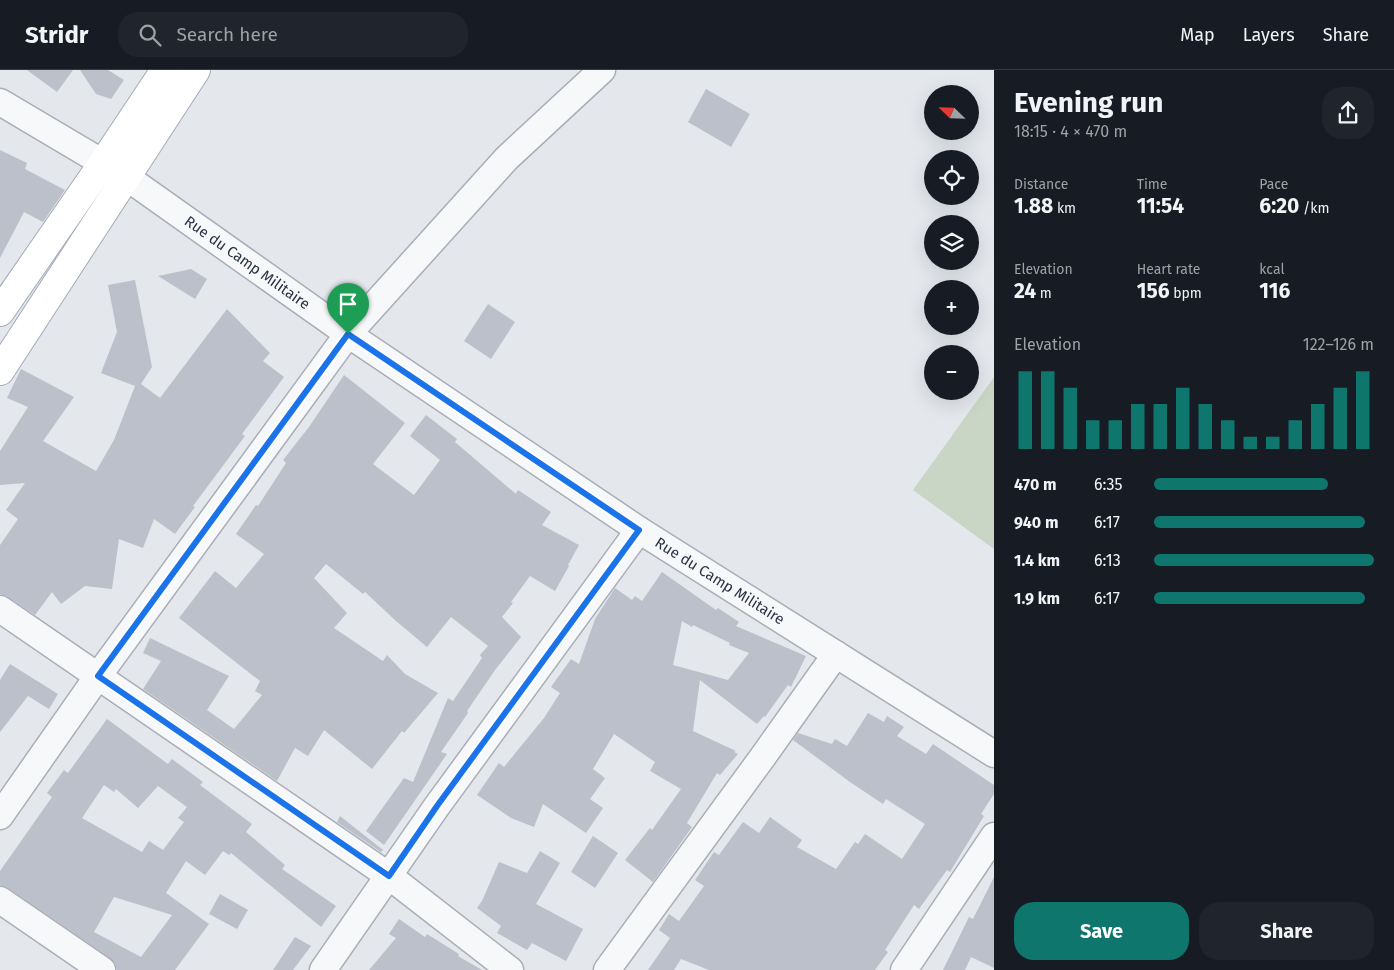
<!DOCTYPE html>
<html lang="en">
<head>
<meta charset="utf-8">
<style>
	:root { --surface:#171b24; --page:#20242c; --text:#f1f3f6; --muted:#9ea1a6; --line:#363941; --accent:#0f766e }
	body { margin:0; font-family:"Fira Sans",sans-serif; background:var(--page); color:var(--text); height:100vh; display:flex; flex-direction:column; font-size:19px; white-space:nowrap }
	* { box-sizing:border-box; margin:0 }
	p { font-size:16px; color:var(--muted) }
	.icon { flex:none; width:28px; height:28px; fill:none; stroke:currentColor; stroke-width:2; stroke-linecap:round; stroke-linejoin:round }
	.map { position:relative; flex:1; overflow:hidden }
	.sheet { display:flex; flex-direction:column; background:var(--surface); width:400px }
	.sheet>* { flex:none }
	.needle { width:32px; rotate:293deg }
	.buttons { position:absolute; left:924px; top:15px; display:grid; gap:10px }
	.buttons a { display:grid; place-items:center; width:55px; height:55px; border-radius:50%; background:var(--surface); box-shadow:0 5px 20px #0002; font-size:25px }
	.pin { position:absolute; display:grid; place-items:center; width:42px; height:42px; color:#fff; margin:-51px -21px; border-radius:50% 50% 50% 0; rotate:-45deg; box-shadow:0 0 5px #0007 }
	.pin .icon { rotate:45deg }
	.round { display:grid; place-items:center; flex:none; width:52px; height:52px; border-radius:20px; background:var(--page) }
	.head { display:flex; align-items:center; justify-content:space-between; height:85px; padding:0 20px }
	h1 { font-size:28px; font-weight:700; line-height:38px }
	.metrics { display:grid; grid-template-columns:repeat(3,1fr); gap:8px; height:85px; padding:5px 20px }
	.metrics div { display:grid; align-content:center }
	.metrics b { font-size:21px; font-weight:700 }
	.metrics small { font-size:14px; font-weight:400 }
	.metrics p { font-size:14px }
	.chart { height:140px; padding:10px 20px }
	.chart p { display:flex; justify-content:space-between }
	.chart svg { width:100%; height:90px; margin-top:5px; stroke:var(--accent); stroke-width:6 }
	.button { display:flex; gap:10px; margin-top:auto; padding:10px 20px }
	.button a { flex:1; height:58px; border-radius:20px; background:var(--accent); color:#fff; font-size:20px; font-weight:700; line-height:58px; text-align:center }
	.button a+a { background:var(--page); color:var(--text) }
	ul { padding:0 20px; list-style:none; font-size:16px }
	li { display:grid; grid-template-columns:80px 60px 1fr; align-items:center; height:38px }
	li i { height:12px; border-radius:6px; background:var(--accent) }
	header { display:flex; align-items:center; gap:30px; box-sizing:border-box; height:70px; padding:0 25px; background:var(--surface); border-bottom:1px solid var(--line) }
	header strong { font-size:24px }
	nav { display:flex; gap:28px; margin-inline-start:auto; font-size:18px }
	.search { width:350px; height:45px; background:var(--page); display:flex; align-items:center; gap:12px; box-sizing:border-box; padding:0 18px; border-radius:20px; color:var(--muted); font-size:19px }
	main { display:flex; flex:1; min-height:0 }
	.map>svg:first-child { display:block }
</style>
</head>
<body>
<header>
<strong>Stridr</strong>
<div class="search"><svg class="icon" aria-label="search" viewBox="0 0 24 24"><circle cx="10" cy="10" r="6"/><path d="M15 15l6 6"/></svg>Search here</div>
<nav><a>Map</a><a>Layers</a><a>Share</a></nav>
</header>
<main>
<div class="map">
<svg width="994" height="900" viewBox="0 0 994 900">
	<rect width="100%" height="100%" fill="#e4e7ec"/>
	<path fill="#c9d6c5" d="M994,307v172l-81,-59z"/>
	<g fill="#bbc0ca" fill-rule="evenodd">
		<path d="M27,0h46l-16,22z"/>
		<path d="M80,0h28l16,10 -13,19 -15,-5z"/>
		<path d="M706,19l44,25 -19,33 -43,-25z"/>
		<path d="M0,80l27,13 -2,6 40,21 -22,32 -19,-10 -24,46z"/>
		<path d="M191,199l16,10 -12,20 -37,-23z"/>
		<path d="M135,210l17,87 -11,17 19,14 67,-89 43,44 -7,8 21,16 -42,57 3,2 -52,70 2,1 -20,27 -21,-15 -11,29 -24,-9 -7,50 -27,-3 -24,18 -9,-12 -17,23 -27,-18 -8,-3v-49l18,-26 -12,-9 19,-27 -25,2v-34l28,-44 -21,-9 14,-29 53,28 -31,44 53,30 18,-31 21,-54 -34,-13 16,-41 -9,-47z"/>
		<path d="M488,234l27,18 -24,37 -27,-18z"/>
		<path d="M344,305l61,48 -32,41 41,31 26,-35 -30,-24 16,-21 31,24 -2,3 61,52 2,-4 33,22 -9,13 37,20 -11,20 1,1 -14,25 -25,-15 -19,26 2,1 -11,14 19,20 -26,33 -28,41 1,2 -27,39 6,2 -63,91 -18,-14 38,-53 9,4 35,-84 5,3 29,-43 -2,-3 8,-9 -37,-29 -24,30 -31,-26 -31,-29 -2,2 -37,-30 -12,14 33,35 -13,15 49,33 4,-6 18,19 33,19 -34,40 -2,-2 -30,38 -48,-39 -16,26 -13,-8 -18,33 -134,-92 18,-28 -18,-8 7,-15 79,38 -22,34 27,19 28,-34 -7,-4 5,-10 -81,-63 36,-47 21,17 28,-34 -28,-20 20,-29 2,1 28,-43 -3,-3 26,-33z"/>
		<path d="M662,502l54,38 2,-2 21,14 -3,4 70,30 -15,31 -3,-2 -23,32 -1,-1 -7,8 -57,-44 -7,51 43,20 -2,1 4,2 -18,21 -3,-2 -30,50 5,4 -39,55 -28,-22 25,-32 2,2 29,-41 -31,-18 5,-9 -41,-28 -21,35 12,9 -15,21 13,9 -17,25 -43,-29 -9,23 -23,-9 -34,-23 22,-32 5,4 40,-49 16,-25 -9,-6 20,-28 8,5 16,-45 20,-31 17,12 3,-4 7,5zM682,551l10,6 1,-2 37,18 -1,2 20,8 -21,27 -55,-15z"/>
		<path d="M10,594l48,30 -9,15 -21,-13 -28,36v-52z"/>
		<path d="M868,643l16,9 3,-6 17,11 -7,9 29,18 7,-10 61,41v9l-13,20 3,2 -34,56 -3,-2 -28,39 -5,-4 -29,45 3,2 -13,18h-166l-28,-11 -7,11h-26l22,-32 -11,-8 10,-16 10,7 25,-35 -9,-6 19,-28 5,3 24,-33 16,11 11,-16 32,23 -5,7 39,22 19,-27 3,2 7,-10 37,25 23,-35 -39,-25 -3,5 -33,-22 -57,-42 5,-7 34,11 3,-5 12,7z"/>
		<path d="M107,649l61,45 4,-5 31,23 -3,3 52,39 -6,8 39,33 -3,4 54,37 -15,21 -90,-74 -2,2 -6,-4 -18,24 -19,-14 -20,32 43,31 -34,46h-58l-2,-7 -5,-5 -102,-70 -8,-3v-14l52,-74 -5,-4 17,-23 4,3zM104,715l10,7 2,-3 22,19 20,-22 29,21 -9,11 6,4 -21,28 -14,-9 -7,11 -60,-34zM114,827l58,18 -31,42 -47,-25z"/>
		<path d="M340,746l43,34 -2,2 -44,-30z"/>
		<path d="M593,766l25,17 -23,35 -24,-16z"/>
		<path d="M540,781l20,12 -24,41 47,25 -17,32 -34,-18 -5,7 -30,-17 4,-7 -24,-18 5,-7 17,-39 28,11z"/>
		<path d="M994,807v91l-23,-11 -6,13h-22l26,-53 4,2z"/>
		<path d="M220,824l28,16 -11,19 -28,-15z"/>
		<path d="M399,849l26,18 2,-3 32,20 -1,2 24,14h-113l27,-32 -7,-4z"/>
		<path d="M295,867l16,9 -18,24h-20z"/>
	</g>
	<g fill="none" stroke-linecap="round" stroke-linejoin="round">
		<defs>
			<g id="minor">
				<path id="s1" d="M0,32l125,74 223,158 291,196 355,224"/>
				<path d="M0,539l389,267 121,94"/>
				<path d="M0,746l98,-140 250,-342 159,-176 95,-88"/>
				<path d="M0,830l102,70"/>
				<path d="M323,900l114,-164 202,-276"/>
				<path d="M607,900l155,-212 74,-104"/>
				<path d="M904,900l90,-134"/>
			</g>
			<g id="major">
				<path d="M0,242l103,-149 62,-93"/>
				<path d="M0,301l196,-301"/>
			</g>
		</defs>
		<use href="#minor" stroke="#a9aeb7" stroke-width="29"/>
		<use href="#major" stroke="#a3abb8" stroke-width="30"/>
		<use href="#minor" stroke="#f7f8fa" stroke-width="26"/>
		<use href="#major" stroke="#fff" stroke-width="28"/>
	</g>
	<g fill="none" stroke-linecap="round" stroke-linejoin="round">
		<defs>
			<path id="route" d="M348,264l291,196 -202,276 -48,70 -291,-200z"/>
		</defs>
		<use href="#route" stroke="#fff" stroke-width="10"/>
		<use href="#route" stroke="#1a73e8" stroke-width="6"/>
	</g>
	<g text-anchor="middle" stroke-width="4.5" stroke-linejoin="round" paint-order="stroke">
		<g font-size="15" fill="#2b3445" stroke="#f4f6f9">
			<text dy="5" stroke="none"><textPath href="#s1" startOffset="295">Rue du Camp Militaire</textPath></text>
			<text dy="5" stroke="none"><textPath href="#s1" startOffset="865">Rue du Camp Militaire</textPath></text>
		</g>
	</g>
</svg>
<div class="buttons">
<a><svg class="needle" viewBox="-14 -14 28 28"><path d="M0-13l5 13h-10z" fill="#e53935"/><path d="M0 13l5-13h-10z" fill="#9ea1a6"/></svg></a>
<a><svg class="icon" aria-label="locate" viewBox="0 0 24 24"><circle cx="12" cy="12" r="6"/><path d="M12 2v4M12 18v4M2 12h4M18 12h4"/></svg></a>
<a><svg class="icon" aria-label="layers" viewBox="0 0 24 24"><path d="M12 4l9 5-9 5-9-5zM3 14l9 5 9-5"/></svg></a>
<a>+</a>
<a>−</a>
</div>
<div class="pin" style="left:348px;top:264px;background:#1e9e55"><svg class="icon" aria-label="arrive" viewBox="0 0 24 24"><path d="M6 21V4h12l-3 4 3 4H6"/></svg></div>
</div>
<section class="sheet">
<div class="head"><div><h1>Evening run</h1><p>18:15 · 4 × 470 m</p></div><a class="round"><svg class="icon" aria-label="share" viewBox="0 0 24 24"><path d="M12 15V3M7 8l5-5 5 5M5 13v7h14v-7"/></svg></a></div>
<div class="metrics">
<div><p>Distance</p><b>1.88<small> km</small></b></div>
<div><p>Time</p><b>11:54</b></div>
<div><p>Pace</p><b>6:20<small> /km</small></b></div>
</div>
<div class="metrics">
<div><p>Elevation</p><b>24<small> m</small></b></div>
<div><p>Heart rate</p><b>156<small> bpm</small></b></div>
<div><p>kcal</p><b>116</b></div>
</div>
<div class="chart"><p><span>Elevation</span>122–126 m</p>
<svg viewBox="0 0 160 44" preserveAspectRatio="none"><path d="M5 44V6M15 44V6M25 44V14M35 44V30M45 44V30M55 44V22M65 44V22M75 44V14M85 44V22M95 44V30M105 44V38M115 44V38M125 44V30M135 44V22M145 44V14M155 44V6"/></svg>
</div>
<ul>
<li><b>470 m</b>6:35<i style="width:79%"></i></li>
<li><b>940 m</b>6:17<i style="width:96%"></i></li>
<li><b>1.4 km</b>6:13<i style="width:100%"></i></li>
<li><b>1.9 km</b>6:17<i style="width:96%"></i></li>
</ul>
<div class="button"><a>Save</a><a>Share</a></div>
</section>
</main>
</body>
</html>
